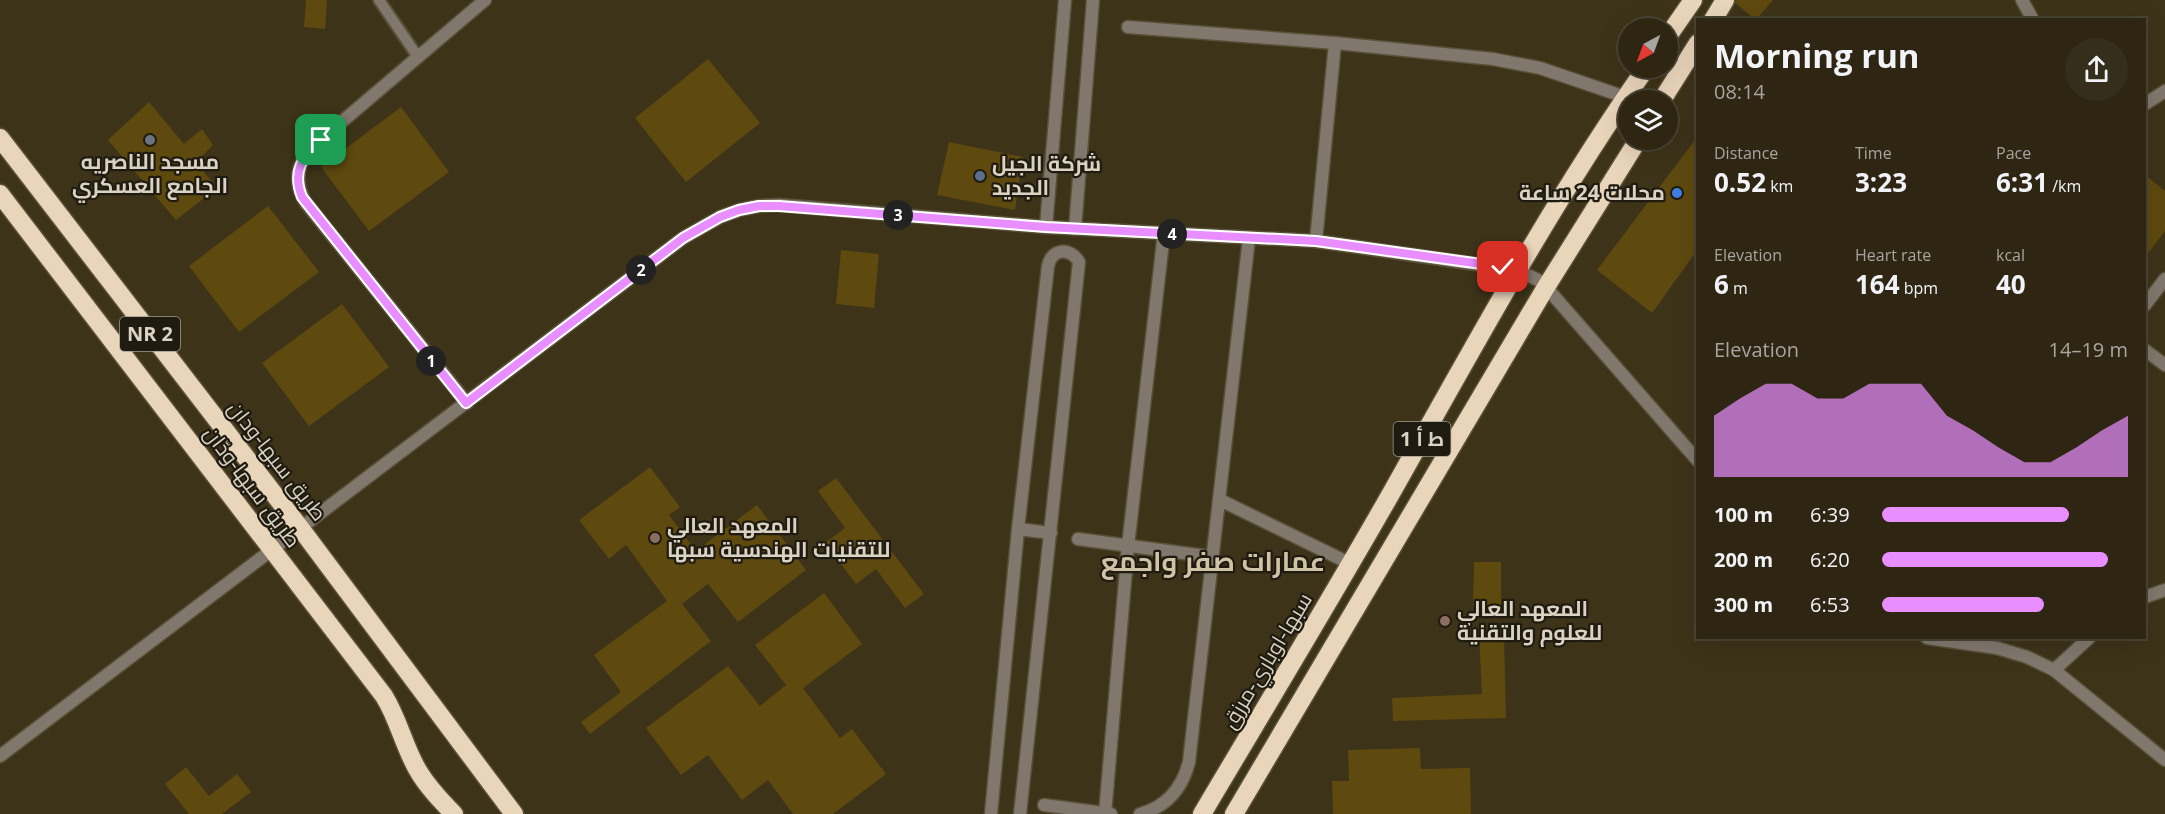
<!DOCTYPE html>
<html lang="en">
<head>
<meta charset="utf-8">
<style>
	:root { --surface:#2e2613; --page:#362e1c; --text:#f1f3f6; --muted:#a7a5a0; --line:#494333; --accent:#e88eff }
	body { margin:0; font-family:"Open Sans",Cairo,sans-serif; background:var(--page); color:var(--text); height:100vh; display:flex; flex-direction:column; font-size:22px; white-space:nowrap }
	* { box-sizing:border-box; margin:0 }
	p { font-size:20px; color:var(--muted) }
	.icon { flex:none; width:33px; height:33px; fill:none; stroke:currentColor; stroke-width:2; stroke-linecap:round; stroke-linejoin:round }
	.map { position:relative; flex:1; overflow:hidden }
	.drawer { position:absolute; left:1696px; top:18px; width:450px; height:621px; display:flex; flex-direction:column; background:var(--surface); border-radius:0px; box-shadow:0 6px 24px #0002,0 0 0 2px var(--line) }
	.drawer>* { flex:none }
	.needle { width:39px; rotate:221deg }
	.controls { position:absolute; left:1618px; top:18px; display:grid; gap:12px }
	.controls a { display:grid; place-items:center; width:60px; height:60px; border-radius:50%; background:var(--surface); box-shadow:0 6px 24px #0002,0 0 0 2px var(--line); font-size:30px }
	.pin { position:absolute; display:grid; place-items:center; width:51px; height:51px; color:#fff; margin:-26px; border-radius:12px; box-shadow:0 3px 9px #0006 }
	.km { position:absolute; width:30px; height:30px; margin:-15px; border-radius:50%; background:#222; color:#fff; font-size:16px; line-height:30px; text-align:center }
	.round { display:grid; place-items:center; flex:none; width:63px; height:63px; border-radius:32px; background:var(--page) }
	.head { display:flex; align-items:center; justify-content:space-between; height:102px; padding:0 18px }
	h1 { font-size:33px; font-weight:700; line-height:45px }
	.metrics { display:grid; grid-template-columns:repeat(3,1fr); gap:9px; height:102px; padding:6px 18px }
	.metrics div { display:grid; align-content:center }
	.metrics b { font-size:26px; font-weight:700 }
	.metrics small { font-size:16px; font-weight:400 }
	.metrics p { font-size:16px }
	.chart { height:168px; padding:12px 18px }
	.chart p { display:flex; justify-content:space-between }
	.chart svg { width:100%; height:108px; margin-top:6px; fill:var(--accent); opacity:.7 }
	ul { padding:0 18px; list-style:none; font-size:20px }
	li { display:grid; grid-template-columns:96px 72px 1fr; align-items:center; height:45px }
	li i { height:15px; border-radius:8px; background:var(--accent) }
	.map>svg:first-child { display:block }
</style>
</head>
<body>
<div class="map">
<svg width="2165" height="814" viewBox="0 0 2165 814">
	<rect width="100%" height="100%" fill="#3d3319"/>
	<g fill="#5e490f">
		<path d="M306,0h21l-2,29 -21,-2z"/>
		<path d="M1736,0h37l-17,20 -21,-17z"/>
		<path d="M708,59l52,64 -74,59 -51,-64z"/>
		<path d="M149,102l35,42 18,-15 11,16 -17,17 21,26 -41,32 -68,-80z"/>
		<path d="M401,107l48,65 -80,59 -48,-64z"/>
		<path d="M1698,136v113l-46,64 -55,-43z"/>
		<path d="M949,142l74,15 -8,53 -78,-15z"/>
		<path d="M2145,175l20,16v40l-20,26z"/>
		<path d="M268,206l51,66 -80,60 -50,-66z"/>
		<path d="M841,250l38,4 -5,54 -38,-4z"/>
		<path d="M342,304l47,63 -80,59 -47,-63z"/>
		<path d="M650,467l30,40 -11,8 27,36 61,-46 49,65 -68,52 -30,-38 -26,20 29,37 -121,93 -9,-12 40,-30 -27,-37 73,-54 -41,-56 -17,14 -30,-39z"/>
		<path d="M836,478l88,116 -19,14 -29,-39 -20,15 -31,-41 20,-15 -27,-37z"/>
		<path d="M1474,562h27v44h-28z"/>
		<path d="M824,593l38,51 -59,44 37,50 12,-9 34,45 -53,40h-40l-25,-34 -26,20 -34,-45 -27,20 -35,-47 82,-62 32,40 26,-21 -31,-40z"/>
		<path d="M1479,635h25l2,83 -113,3 -1,-23 90,-4z"/>
		<path d="M1420,748l1,21 49,-1 1,46h-138l-1,-33h17l-1,-31z"/>
		<path d="M186,767l23,29 28,-22 14,18 -29,22h-33l-24,-30z"/>
	</g>
	<g fill="none" stroke-linecap="round" stroke-linejoin="round">
		<defs>
			<path id="lane" d="M379,0l39,57"/>
			<g id="street">
				<path d="M2022,0l11,20"/>
				<path d="M1128,27l207,16 158,16 47,9 85,29"/>
				<path d="M2145,104l20,-13"/>
				<path d="M1046,227l19,-227"/>
				<path d="M1075,229l18,-229"/>
				<path d="M1316,241l19,-198"/>
				<path d="M2145,305l20,-26"/>
				<path d="M2145,350l20,15"/>
				<path d="M467,403l-161,-200c-12,-19 -10,-38 5,-55l174,-148"/>
				<path d="M1220,500l131,64"/>
				<path d="M1018,529l33,4"/>
				<path d="M1078,539l135,18"/>
				<path d="M2145,597l20,-7"/>
				<path d="M1927,638l70,10 30,9 27,13 111,90"/>
				<path d="M2054,670l35,-32"/>
				<path d="M0,756l683,-518 37,-21 19,-7 20,-4 20,-1 267,22 270,14 201,29 21,10 8,7 152,174"/>
				<path d="M1044,805l67,9"/>
				<path d="M991,814l27,-285 30,-263c4,-18 22,-19 31,-4l-59,552"/>
				<path d="M1105,814l23,-268 36,-313"/>
				<path d="M1140,814c26,-7 42,-25 49,-52l60,-524"/>
			</g>
			<g id="highway">
				<path d="M1713,20l12,-20"/>
				<path d="M1668,36l25,-36"/>
				<path d="M1662,100l36,-57"/>
				<path d="M0,138l301,391 213,285"/>
				<path d="M0,194l384,502c13,21 18,43 29,65 9,20 26,38 41,53"/>
				<path d="M1202,814c64,-108 129,-215 191,-324 80,-142 159,-288 253,-422"/>
				<path d="M1234,814l312,-527 92,-147"/>
			</g>
		</defs>
		<use href="#lane" stroke="#595038" stroke-width="14"/>
		<use href="#street" stroke="#595038" stroke-width="15"/>
		<use href="#highway" stroke="#595038" stroke-width="21"/>
		<use href="#lane" stroke="#80786d" stroke-width="10"/>
		<use href="#street" stroke="#80786d" stroke-width="12"/>
		<use href="#highway" stroke="#e9d5ba" stroke-width="18"/>
	</g>
	<g fill="none" stroke-linecap="round" stroke-linejoin="round">
		<defs>
			<path id="route" d="M321,140c-19,16 -29,32 -19,57l164,206 217,-165 37,-21 19,-7 20,-4h20l267,21 270,14 187,26"/>
		</defs>
		<use href="#route" stroke="#fff" stroke-width="12"/>
		<use href="#route" stroke="#e88eff" stroke-width="8"/>
	</g>
	<circle fill="#6b7280" stroke="#201b10" stroke-width="2" cx="150" cy="140" r="6"/>
	<circle fill="#5c6f8a" stroke="#201b10" stroke-width="2" cx="980" cy="176" r="6"/>
	<circle fill="#3f7fe0" stroke="#201b10" stroke-width="2" cx="1677" cy="193" r="6"/>
	<g fill="#8d6e63" stroke="#201b10" stroke-width="2">
		<circle cx="655" cy="538" r="6"/>
		<circle cx="1445" cy="621" r="6"/>
	</g>
	<g text-anchor="middle" stroke-width="4.5" stroke-linejoin="round" paint-order="stroke">
		<g fill="#201b10" stroke="#a29c8e" stroke-width="1.5">
			<rect x="120" y="317" width="60" height="34" rx="4.5"/>
			<rect x="1393.5" y="422" width="57" height="34" rx="4.5"/>
		</g>
		<g font-size="20" font-weight="bold" fill="#dad3c4">
			<text x="150" y="341">NR 2</text>
			<text x="1422" y="446">ط أ 1</text>
		</g>
		<g font-size="21" font-weight="bold" fill="#dad3c4" stroke="#201b10" text-anchor="start">
			<text x="150" y="169" text-anchor="middle">مسجد الناصريه<tspan x="150" dy="24">الجامع العسكري</tspan></text>
			<text x="992" y="171">شركة الجيل<tspan x="992" dy="24">الجديد</tspan></text>
			<text x="1665" y="200" text-anchor="end">محلات 24 ساعة</text>
			<text x="667" y="533">المعهد العالي<tspan x="667" dy="24">للتقنيات الهندسية سبها</tspan></text>
			<text x="1457" y="616">المعهد العالي<tspan x="1457" dy="24">للعلوم والتقنية</tspan></text>
		</g>
		<g font-size="21" fill="#dad3c4" stroke="#201b10">
			<text transform="translate(277 461) rotate(52)" y="7">طريق سبها-ودان</text>
			<text transform="translate(252 487) rotate(53)" y="7">طريق سبها-ودّان</text>
			<text transform="translate(1267 661) rotate(-59)" y="7">سبها-اوباري-مرزق</text>
		</g>
		<g font-size="27" font-weight="bold" fill="#cfc3a5" stroke="#201b10">
			<text x="1213" y="571">عمارات صفر واجمع</text>
		</g>
	</g>
</svg>
<div class="controls">
<a><svg class="needle" viewBox="-14 -14 28 28"><path d="M0-13l5 13h-10z" fill="#e53935"/><path d="M0 13l5-13h-10z" fill="#a7a5a0"/></svg></a>
<a><svg class="icon" aria-label="layers" viewBox="0 0 24 24"><path d="M12 4l9 5-9 5-9-5zM3 14l9 5 9-5"/></svg></a>
</div>
<div class="pin" style="left:321px;top:140px;background:#1e9e55"><svg class="icon" aria-label="arrive" viewBox="0 0 24 24"><path d="M6 21V4h12l-3 4 3 4H6"/></svg></div>
<div class="pin" style="left:1503px;top:267px;background:#d93025"><svg class="icon" aria-label="check" viewBox="0 0 24 24"><path d="M5 12l5 5 9-10"/></svg></div>
<b class="km" style="left:431px;top:361px">1</b>
<b class="km" style="left:641px;top:270px">2</b>
<b class="km" style="left:898px;top:215px">3</b>
<b class="km" style="left:1172px;top:234px">4</b>
<section class="drawer">
<div class="head"><div><h1>Morning run</h1><p>08:14</p></div><a class="round"><svg class="icon" aria-label="share" viewBox="0 0 24 24"><path d="M12 15V3M7 8l5-5 5 5M5 13v7h14v-7"/></svg></a></div>
<div class="metrics">
<div><p>Distance</p><b>0.52<small> km</small></b></div>
<div><p>Time</p><b>3:23</b></div>
<div><p>Pace</p><b>6:31<small> /km</small></b></div>
</div>
<div class="metrics">
<div><p>Elevation</p><b>6<small> m</small></b></div>
<div><p>Heart rate</p><b>164<small> bpm</small></b></div>
<div><p>kcal</p><b>40</b></div>
</div>
<div class="chart"><p><span>Elevation</span>14–19 m</p>
<svg viewBox="0 0 160 44" preserveAspectRatio="none"><path d="M0 44V19L10 12L20 6L30 6L40 12L50 12L60 6L70 6L80 6L90 19L100 25L110 32L120 38L130 38L140 32L150 25L160 19V44z"/></svg>
</div>
<ul>
<li><b>100 m</b>6:39<i style="width:76%"></i></li>
<li><b>200 m</b>6:20<i style="width:92%"></i></li>
<li><b>300 m</b>6:53<i style="width:66%"></i></li>
</ul>
</section>
</div>
</body>
</html>
